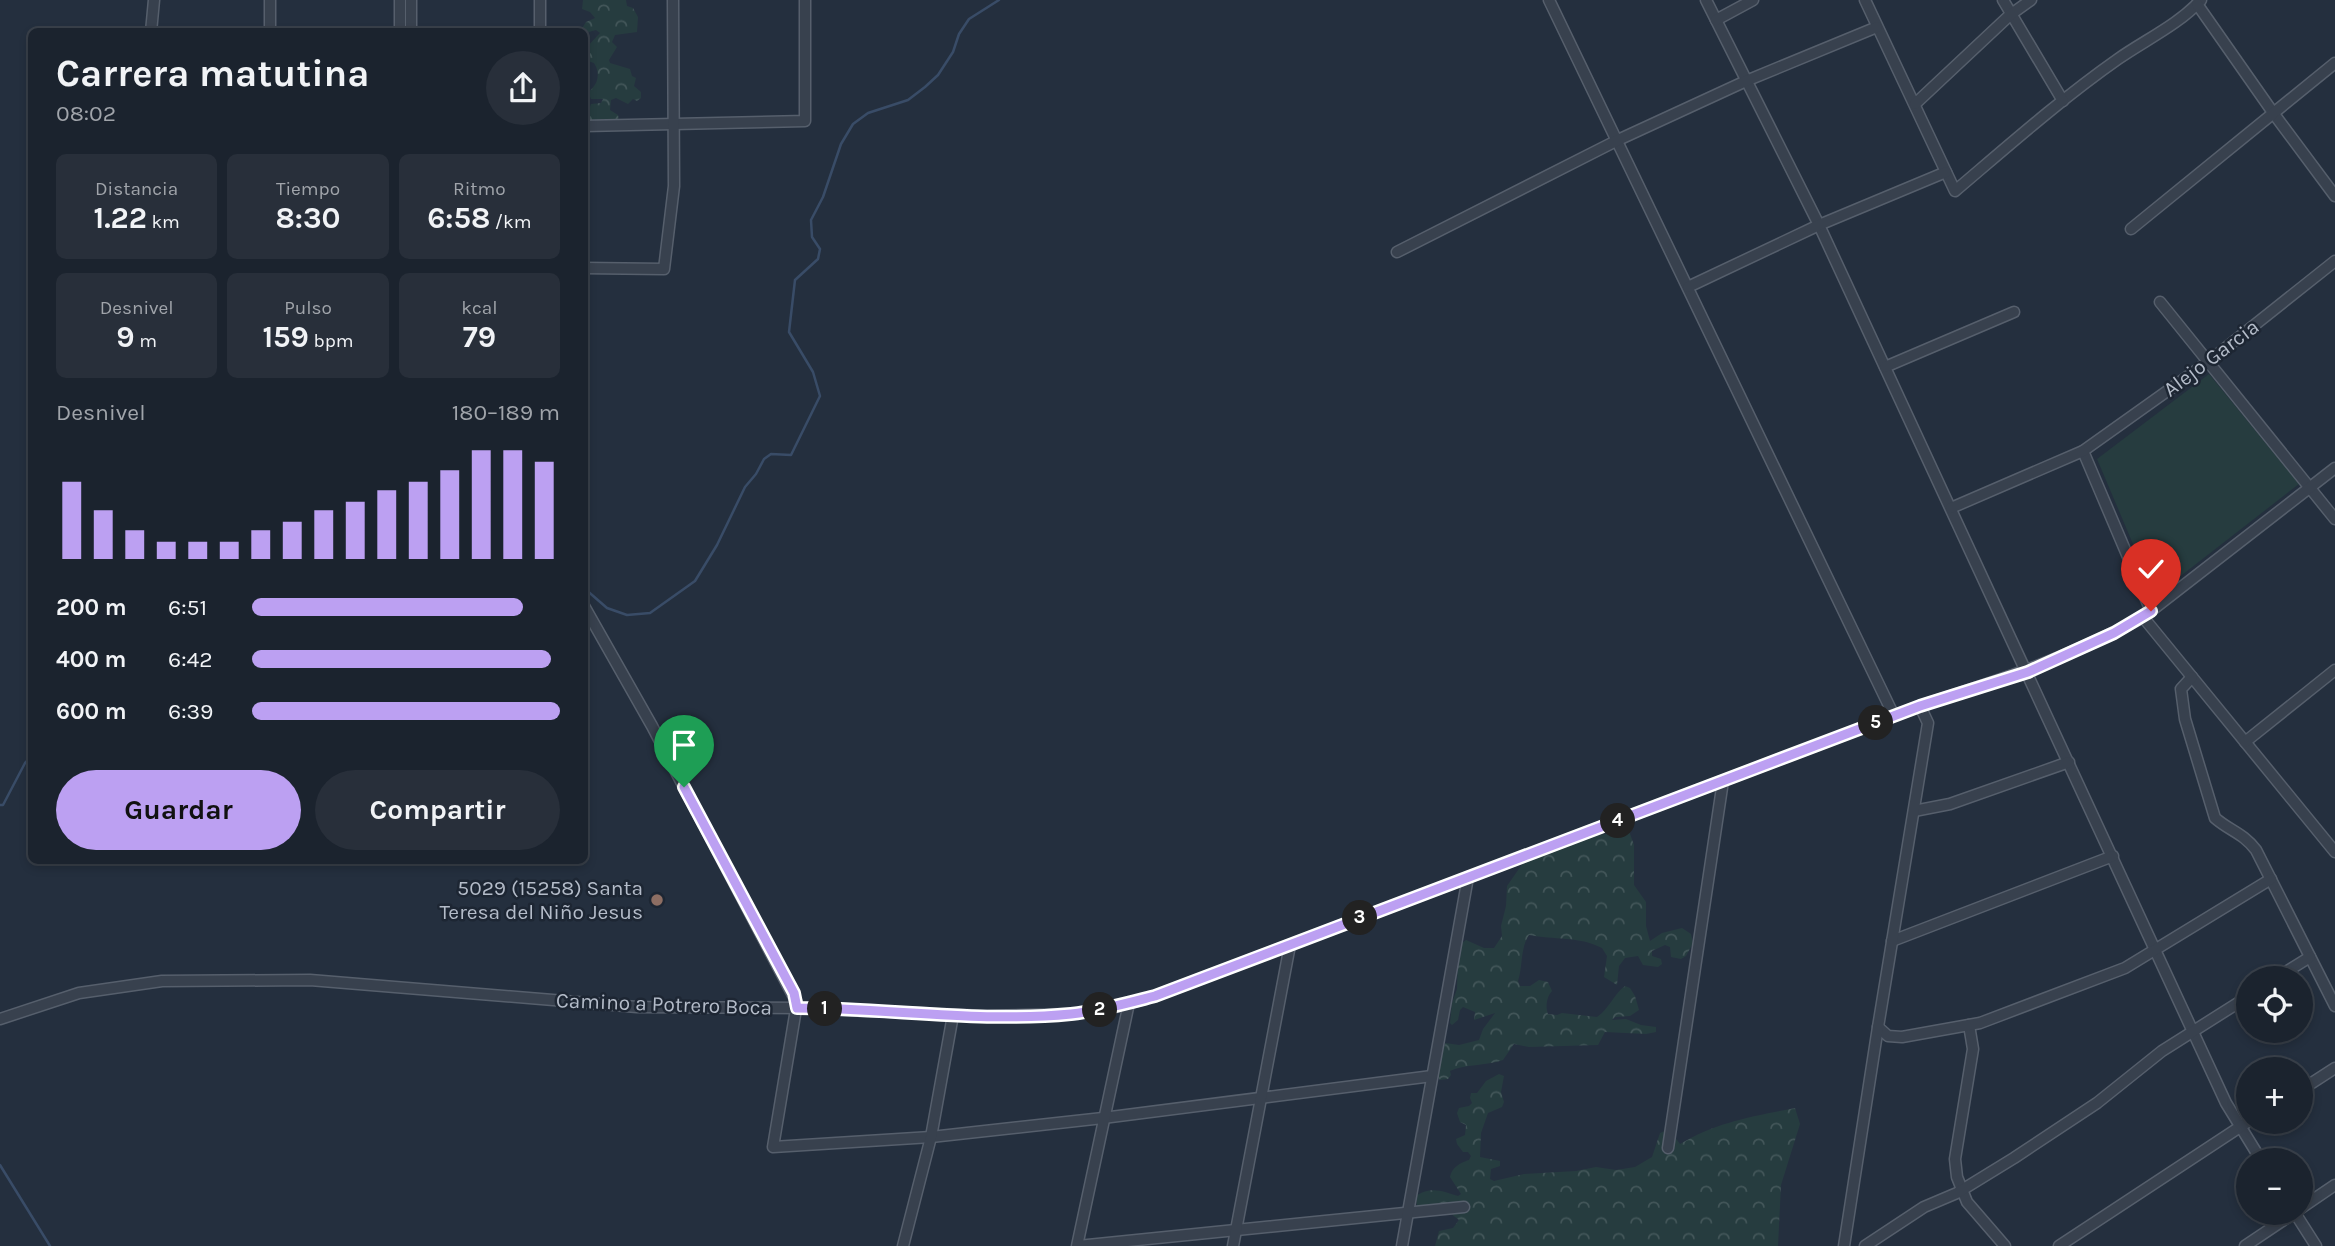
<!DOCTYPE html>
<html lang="es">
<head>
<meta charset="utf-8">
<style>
	:root { --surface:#1b232e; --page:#282f3a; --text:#f1f3f6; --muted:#a0a4aa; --line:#39404a; --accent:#bca0f2 }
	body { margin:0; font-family:Karla,sans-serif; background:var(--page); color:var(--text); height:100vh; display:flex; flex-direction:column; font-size:26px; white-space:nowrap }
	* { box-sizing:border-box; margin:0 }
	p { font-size:23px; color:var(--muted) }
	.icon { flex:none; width:38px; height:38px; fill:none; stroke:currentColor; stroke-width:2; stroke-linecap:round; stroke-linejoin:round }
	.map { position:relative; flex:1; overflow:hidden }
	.panel { position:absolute; left:28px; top:28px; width:560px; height:836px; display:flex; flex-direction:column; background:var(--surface); border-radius:10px; box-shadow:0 4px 10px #0003,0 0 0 2px var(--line) }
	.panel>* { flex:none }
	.buttons { position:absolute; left:2236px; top:966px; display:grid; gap:14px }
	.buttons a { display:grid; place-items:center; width:77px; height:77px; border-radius:50%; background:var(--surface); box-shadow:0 4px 10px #0003,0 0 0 2px var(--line); font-size:35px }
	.pin { position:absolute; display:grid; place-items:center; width:60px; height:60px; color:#fff; margin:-72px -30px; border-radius:50% 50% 50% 0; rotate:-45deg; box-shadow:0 0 7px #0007 }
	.pin .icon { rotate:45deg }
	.km { position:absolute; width:35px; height:35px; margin:-18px; border-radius:50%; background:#222; color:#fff; font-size:19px; line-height:35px; text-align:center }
	.round { display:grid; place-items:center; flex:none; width:74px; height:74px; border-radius:37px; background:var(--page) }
	.headline { display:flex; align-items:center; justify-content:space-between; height:119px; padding:0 28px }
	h1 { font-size:38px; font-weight:700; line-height:52px }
	.figures { display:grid; grid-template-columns:repeat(3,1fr); gap:10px; height:119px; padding:7px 28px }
	.figures div { display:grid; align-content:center; border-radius:10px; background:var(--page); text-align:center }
	.figures b { font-size:30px; font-weight:700 }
	.figures small { font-size:19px; font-weight:400 }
	.figures p { font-size:19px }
	.chart { height:196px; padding:14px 28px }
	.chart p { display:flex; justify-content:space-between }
	.chart svg { width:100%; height:126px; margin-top:7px; stroke:var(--accent); stroke-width:6 }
	.cta { display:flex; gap:14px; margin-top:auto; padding:14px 28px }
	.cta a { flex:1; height:80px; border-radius:42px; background:var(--accent); color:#111; font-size:28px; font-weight:700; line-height:80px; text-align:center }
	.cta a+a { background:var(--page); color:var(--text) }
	ul { padding:0 28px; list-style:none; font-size:23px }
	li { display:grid; grid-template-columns:112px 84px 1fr; align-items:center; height:52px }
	li i { height:18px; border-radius:9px; background:var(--accent) }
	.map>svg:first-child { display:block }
</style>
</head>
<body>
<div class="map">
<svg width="2335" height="1246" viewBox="0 0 2335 1246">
	<defs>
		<pattern id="forest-crowns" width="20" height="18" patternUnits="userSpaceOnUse" patternTransform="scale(1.75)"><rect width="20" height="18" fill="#263c3f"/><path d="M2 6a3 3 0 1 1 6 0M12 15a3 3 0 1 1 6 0" fill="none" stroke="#435659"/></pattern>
	</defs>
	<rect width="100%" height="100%" fill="#242f3e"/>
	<g fill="url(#forest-crowns)">
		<path d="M583,0h43l1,6 6,2 5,9 -1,15 -22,3 -3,7 5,5 -8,13 1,3 20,6 2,7 4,2 -2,8 7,6v6l-4,3 -4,-2 -5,5 -12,-6 -5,2 -1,10 8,5 1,5 -4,2 -30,-1v-8l4,-4 2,-5 10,-1 2,-4h-12l-3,-7c10,-7 13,-18 6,-29l-9,-3v-11l15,-16 -4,-3 -11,3 -4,-3 5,-8 9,-4 -5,-6 -8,-3z"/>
		<path d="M1629,831l5,14v40l12,17v24l4,15 12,-8 20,-5 9,6 2,9 -7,13 -5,3 -10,-2 -1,-10 -5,-2 -13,6v5l9,3 1,5 -4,3 -15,-2 -5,-9 -13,2 -6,8 -2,19 -13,-8 3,-21 -5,-8c-23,-12 -48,-8 -73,-13 -9,13 -6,31 -11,46l2,5h10l9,-6 9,2 4,9c-5,5 -7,16 -4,23l9,1 5,-2 35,4c12,-8 16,-22 28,-31l5,2 5,8 4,14 -9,6 -15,1 -3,3 14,-1 15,6 15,2v5l-10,2 -41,-2 -7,13 -69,2 -15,-3 -11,16c-17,6 -39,4 -53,11l1,4 -3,4 -8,1 -3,-4 8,-33 14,2 20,-5 4,-11 12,-16 -21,7 1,-8 -12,-5 -3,3 -2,10 -6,5 -2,-2 2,-20 5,-14 1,-35 4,-11 4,-3 18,8h10l8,-12 -1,-10 5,-20 1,-20 16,-23 76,-28z"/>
		<path d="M1499,1074l5,2 -3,16 3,10 -2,5 -14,6 -7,20 -1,24 20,4v5l-9,3 -1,10 4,2 30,-7 52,-3 20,-4 20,3 19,-3 17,-10 8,-24 5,-2 9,5 6,8c36,-22 74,-28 115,-36l5,16 -19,61 -3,61h-343l4,-15 14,-3 6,-8 -17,-13 -25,-1 -1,-10c15,-10 26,-5 42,0l3,-2 -11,-17c2,-10 10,-14 19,-17l2,-4 -3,-4h-5l-6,-8 -1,-5 9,-4 1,-10 -6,-3 -3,-9 2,-5 10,-2 3,-3 -2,-5 1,-5h6l9,-12z"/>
	</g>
	<path fill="#263c3f" d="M2209,374l90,110 -144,112 -58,-137z"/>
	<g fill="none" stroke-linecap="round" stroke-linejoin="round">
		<g stroke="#394c67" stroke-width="2.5">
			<path d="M584,588l23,20 20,7 23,-2 45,-32 22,-36 28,-58 11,-13 8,-15 7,-5 20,1 29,-59 -7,-24 -24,-40 6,-52 23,-21 2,-10 -8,-12 -1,-17 12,-23 18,-53 12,-20 15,-11 40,-13 17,-13 13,-12 15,-23 6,-18 10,-15 30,-19"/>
			<path d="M0,805h3l22,-42 7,-7"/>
			<path d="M0,1165l50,81"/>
		</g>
		<defs>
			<g id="minor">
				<path d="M270,0v32"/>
				<path d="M1549,0l345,716"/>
				<path d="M1706,0l113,225 407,878 35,57"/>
				<path d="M1865,0l90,191c53,-45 106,-92 163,-132 27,-19 60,-34 83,-59"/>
				<path d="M2003,0l60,101"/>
				<path d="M2197,4l77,110 61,82"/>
				<path d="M1716,20l37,-20"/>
				<path d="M151,32l3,-32"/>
				<path d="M400,32v-32"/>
				<path d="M411,32v-32"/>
				<path d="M540,32v-32"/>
				<path d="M1915,104l95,-89 21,-15"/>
				<path d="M584,126l221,-5v-121"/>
				<path d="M2131,229l204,-166"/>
				<path d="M1397,252l221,-112 128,-59 131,-54"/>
				<path d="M584,268l80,1 10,-83 -1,-186"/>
				<path d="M1688,287l131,-62 127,-53"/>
				<path d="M2160,302l175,217"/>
				<path d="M1885,367l129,-55"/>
				<path d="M2083,451l68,160"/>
				<path d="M1951,508l132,-57 125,-89 127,-101"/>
				<path d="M584,606l68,120 145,277 -24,144 158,-10 172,-19 329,-42"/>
				<path d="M2143,617l192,235"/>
				<path d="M2192,677l-11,12 4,30 30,99c15,13 28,15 41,32l79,156"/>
				<path d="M2245,742l90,-72"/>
				<path d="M1914,811l36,-7 119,-42"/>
				<path d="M1892,941l221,-85"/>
				<path d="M2276,978l34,-21"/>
				<path d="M0,1019l79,-26 83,-12 148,-1 327,27 167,1 181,8 87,-2 40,-6 43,-12 765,-290c78,-25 152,-49 223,-89l192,-149"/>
				<path d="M1969,1025l4,24 -18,110 2,18 10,25 38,44"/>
				<path d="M1878,1027l10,9 14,1 78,-14 145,-55 146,-89"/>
				<path d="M2301,1090l34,-22"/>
				<path d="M1668,1148l55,-367"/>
				<path d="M2301,1208l34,-23"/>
				<path d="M2295,1213l21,33"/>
				<path d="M903,1246l28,-109 22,-122"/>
				<path d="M1077,1246l52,-243"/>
				<path d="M1078,1246l386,-39"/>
				<path d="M1233,1246l57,-301"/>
				<path d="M1402,1246l66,-369"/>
				<path d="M1844,1246l34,-219 50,-304 -8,-17"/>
				<path d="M1865,1246l59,-39 33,-14 57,-35 83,-55 65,-52 87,-55"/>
				<path d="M2059,1246l190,-125"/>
				<path d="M2245,1246l49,-33"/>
			</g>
		</defs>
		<use href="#minor" stroke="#565f6c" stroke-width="13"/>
		<use href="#minor" stroke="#38414e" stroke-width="10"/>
	</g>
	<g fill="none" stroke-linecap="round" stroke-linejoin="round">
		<defs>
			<path id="route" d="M684,787l110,206 3,15c92,0 183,15 274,6 29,-3 57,-11 84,-18l765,-290 108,-34 86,-39 37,-22"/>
		</defs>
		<use href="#route" stroke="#fff" stroke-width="14"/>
		<use href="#route" stroke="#bca0f2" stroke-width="9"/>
	</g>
	<circle fill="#8d6e63" stroke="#1d2633" stroke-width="2.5" cx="657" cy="900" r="7"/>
	<g text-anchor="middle" stroke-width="5" stroke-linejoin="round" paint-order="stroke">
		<g font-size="21" fill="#b4bcc9" stroke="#1d2633">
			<text transform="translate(2211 358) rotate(-37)" y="7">Alejo Garcia</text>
			<text transform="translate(664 1004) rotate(2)" y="7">Camino a Potrero Boca</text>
		</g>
		<g font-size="21" fill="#b4bcc9" stroke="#1d2633" text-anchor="end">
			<text x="643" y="895">5029 (15258) Santa<tspan x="643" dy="24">Teresa del Niño Jesus</tspan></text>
		</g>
	</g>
</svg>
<div class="buttons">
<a><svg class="icon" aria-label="locate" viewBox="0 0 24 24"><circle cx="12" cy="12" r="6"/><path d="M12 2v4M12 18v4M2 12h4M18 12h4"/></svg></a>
<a>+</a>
<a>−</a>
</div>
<div class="pin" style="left:684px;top:787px;background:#1e9e55"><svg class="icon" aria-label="arrive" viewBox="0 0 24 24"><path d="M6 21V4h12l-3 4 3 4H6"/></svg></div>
<div class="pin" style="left:2151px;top:611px;background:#d93025"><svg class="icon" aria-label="check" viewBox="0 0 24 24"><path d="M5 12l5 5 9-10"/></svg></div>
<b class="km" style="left:825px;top:1009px">1</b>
<b class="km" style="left:1100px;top:1010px">2</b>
<b class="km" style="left:1360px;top:918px">3</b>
<b class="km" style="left:1618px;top:821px">4</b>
<b class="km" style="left:1876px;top:723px">5</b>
<section class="panel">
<div class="headline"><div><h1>Carrera matutina</h1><p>08:02</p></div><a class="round"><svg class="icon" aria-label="share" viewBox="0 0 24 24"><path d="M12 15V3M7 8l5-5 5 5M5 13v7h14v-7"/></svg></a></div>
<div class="figures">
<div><p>Distancia</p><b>1.22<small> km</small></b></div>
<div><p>Tiempo</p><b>8:30</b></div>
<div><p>Ritmo</p><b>6:58<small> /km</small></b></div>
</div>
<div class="figures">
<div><p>Desnivel</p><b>9<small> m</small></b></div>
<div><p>Pulso</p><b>159<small> bpm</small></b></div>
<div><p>kcal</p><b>79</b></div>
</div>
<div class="chart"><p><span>Desnivel</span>180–189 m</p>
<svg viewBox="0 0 160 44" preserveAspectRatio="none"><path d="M5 44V17M15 44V27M25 44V34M35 44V38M45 44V38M55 44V38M65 44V34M75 44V31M85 44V27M95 44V24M105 44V20M115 44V17M125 44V13M135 44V6M145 44V6M155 44V10"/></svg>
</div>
<ul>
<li><b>200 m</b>6:51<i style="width:88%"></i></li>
<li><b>400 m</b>6:42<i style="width:97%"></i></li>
<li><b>600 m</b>6:39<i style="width:100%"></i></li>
</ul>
<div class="cta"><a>Guardar</a><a>Compartir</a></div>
</section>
</div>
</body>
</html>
